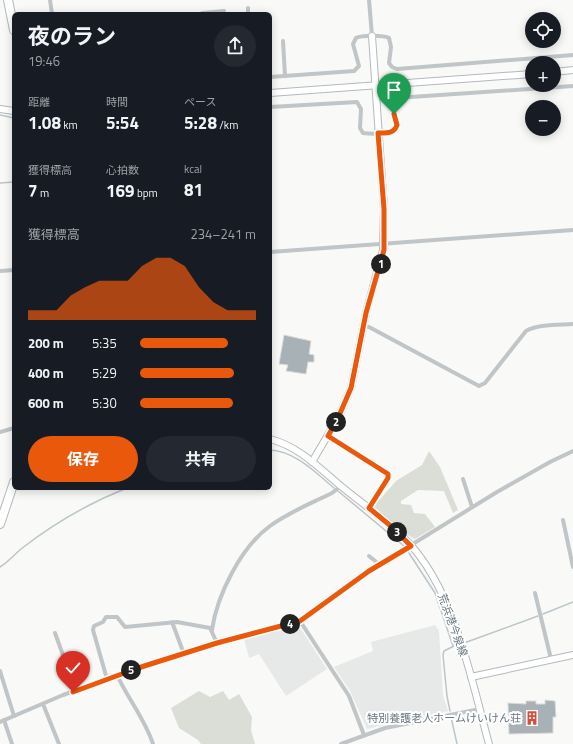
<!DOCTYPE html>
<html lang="ja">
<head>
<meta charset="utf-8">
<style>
	:root { --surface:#171b24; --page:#242831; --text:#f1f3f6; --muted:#9ea1a6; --accent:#ea580c }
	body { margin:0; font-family:"Titillium Web","Noto Sans JP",sans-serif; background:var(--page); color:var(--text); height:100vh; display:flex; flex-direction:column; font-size:15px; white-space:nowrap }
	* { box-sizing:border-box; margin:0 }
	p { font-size:13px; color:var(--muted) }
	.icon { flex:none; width:22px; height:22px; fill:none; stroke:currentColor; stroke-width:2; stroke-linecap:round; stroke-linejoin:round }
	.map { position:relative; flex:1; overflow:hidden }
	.side { position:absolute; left:12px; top:12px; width:260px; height:478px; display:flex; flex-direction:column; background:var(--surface); border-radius:6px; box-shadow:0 2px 10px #0003 }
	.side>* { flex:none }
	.buttons { position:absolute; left:525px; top:12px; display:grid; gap:8px }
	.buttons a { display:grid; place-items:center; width:36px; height:36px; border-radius:50%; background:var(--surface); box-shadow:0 2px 10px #0003; font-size:20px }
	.pin { position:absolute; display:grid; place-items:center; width:34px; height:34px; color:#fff; margin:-41px -17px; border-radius:50% 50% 50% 0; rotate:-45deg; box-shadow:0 0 4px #0007 }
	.pin .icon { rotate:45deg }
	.km { position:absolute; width:20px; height:20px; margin:-10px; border-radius:50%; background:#222; color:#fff; font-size:11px; line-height:20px; text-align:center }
	.round { display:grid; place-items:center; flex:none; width:42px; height:42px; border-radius:21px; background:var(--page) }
	.head { display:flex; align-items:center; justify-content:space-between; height:68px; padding:0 16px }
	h1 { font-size:22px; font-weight:700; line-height:30px }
	.stats { display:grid; grid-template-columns:repeat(3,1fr); gap:6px; height:68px; padding:4px 16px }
	.stats div { display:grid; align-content:center }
	.stats b { font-size:17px; font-weight:700 }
	.stats small { font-size:11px; font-weight:400 }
	.stats p { font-size:11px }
	.chart { height:112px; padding:8px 16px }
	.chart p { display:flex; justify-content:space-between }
	.chart svg { width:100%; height:72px; margin-top:4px; fill:var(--accent); opacity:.7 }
	.action { display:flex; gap:8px; margin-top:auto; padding:8px 16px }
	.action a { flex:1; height:46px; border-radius:24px; background:var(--accent); color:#fff; font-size:16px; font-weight:700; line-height:46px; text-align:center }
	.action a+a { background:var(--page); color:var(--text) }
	ul { padding:0 16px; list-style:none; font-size:13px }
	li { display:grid; grid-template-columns:64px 48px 1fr; align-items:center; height:30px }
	li i { height:10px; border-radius:5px; background:var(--accent) }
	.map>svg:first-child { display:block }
</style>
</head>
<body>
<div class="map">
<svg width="573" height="744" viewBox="0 0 573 744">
	<rect width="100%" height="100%" fill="#f9f9f7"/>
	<g fill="#e7e9e8">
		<path d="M435,625l4,6 4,64 5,16 -81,18 -17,-38 -16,-24 39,-16 -2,-9z"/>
		<path d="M293,627l8,2 26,40 -41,27 -27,-42 -10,4 -5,-19z"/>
	</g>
	<g fill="#daded6">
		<path d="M429,451l11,16 18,43 -5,3 -9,-22 -26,-1 -17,11v3l10,1 3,8 11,1 10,13 -20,12 -9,-5 -32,-28 22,-25 26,-16z"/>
		<path d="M199,691l11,6 13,-6 6,9 10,-6 13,23 -1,13 4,14h-54l-3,-4 -19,-12 -8,-20z"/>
	</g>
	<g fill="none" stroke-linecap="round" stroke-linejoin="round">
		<g stroke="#bac6ca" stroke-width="1.5">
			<path d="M0,115l14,3"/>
			<path d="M0,183l14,-1"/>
			<path d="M270,450c25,1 46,23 64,38"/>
			<path d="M338,491l66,55"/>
			<path d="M409,553l26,40 18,53"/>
			<path d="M0,567c8,-5 14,-12 21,-18 32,-25 68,-46 106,-61"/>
			<path d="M543,614l30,-12"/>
			<path d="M464,643l74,-27"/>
			<path d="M450,711l-3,-15 -4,-41 1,-4 10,-5"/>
			<path d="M451,717l6,27"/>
		</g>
	</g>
	<g fill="#a8b1b6" stroke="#dbdbd9">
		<path d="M284,335l27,6 -2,13 5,1v7h-6l-2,12 -20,-3 2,-6 -9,-1z"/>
		<path d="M545,700l10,1 1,16h-3v16l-44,1 -1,-31 18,1v-3h10v3h9z"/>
	</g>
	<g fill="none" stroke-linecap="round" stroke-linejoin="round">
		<defs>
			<g id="secondary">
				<path d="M554,72l19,-2"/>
				<path d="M270,93l262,-19"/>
				<path d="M0,109l14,2"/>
				<path d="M270,439c30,8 49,29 72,48 22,18 46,34 65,54 48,50 64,138 82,203"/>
				<path d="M312,462l26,-44 13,-30 15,-75 17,-63 1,-41 -12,-173"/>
				<path d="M471,677l102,-22"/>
			</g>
			<g id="highway">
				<path d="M8,0l6,30"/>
				<path d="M0,524l14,-42"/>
			</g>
		</defs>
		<use href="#secondary" stroke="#b3b9bd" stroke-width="8"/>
		<use href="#highway" stroke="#b4b9bb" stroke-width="10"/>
		<g stroke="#c0c5c8" stroke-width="4">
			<path d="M50,0l2,14"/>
			<path d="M369,0l3,36"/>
			<path d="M248,8v6"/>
			<path d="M202,13l22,-2"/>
			<path d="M283,41l2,35"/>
			<path d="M270,77l84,-6 5,-5 -6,-22c1,-2 2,-4 3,-6 5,-3 28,-3 33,0l2,9 -2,16 3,4 5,2 176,-14"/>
			<path d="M270,107l87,-5 4,7 -1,19 3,5c7,1 32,2 34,-6 2,-7 -4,-16 -6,-22l1,-3 4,-4 177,-12"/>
			<path d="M270,252l303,-22"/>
			<path d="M0,271l14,-1"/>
			<path d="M363,326l6,1 110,59 6,-3 41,-52c13,-7 32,-6 47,-7"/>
			<path d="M0,432l14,-4"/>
			<path d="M328,436l59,38 1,4 -19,30"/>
			<path d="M463,479l9,28"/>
			<path d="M563,520l10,47"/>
			<path d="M369,556l11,9"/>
			<path d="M535,593l16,66"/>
			<path d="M300,621l49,75 15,39"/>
			<path d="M172,622l12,32"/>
			<path d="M212,630c5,-35 29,-83 58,-104 19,-14 42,-23 62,-33l9,-7"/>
			<path d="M55,633l21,58"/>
			<path d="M0,671l14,45"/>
			<path d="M117,675c11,24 28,44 36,69"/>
			<path d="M107,679l-14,-49 1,-4 9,-4 3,-5h11l8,10 52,-5 33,6 7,15"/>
			<path d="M43,704l16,40"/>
			<path d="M4,720l8,24"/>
			<path d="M0,722l63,-27 75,-27 79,-25 83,-22 69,-50 128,-79 53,-30 23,-11"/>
			<path d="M341,744l44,-16 95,-19"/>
		</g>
		<use href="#secondary" stroke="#fff" stroke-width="6"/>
		<use href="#highway" stroke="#fff" stroke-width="8"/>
	</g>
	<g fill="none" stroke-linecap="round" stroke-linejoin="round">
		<defs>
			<path id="route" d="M73,692l65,-24 79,-25 83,-22 69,-50 42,-25 -19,-19 -23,-19 19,-30v-4l-60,-38 10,-18 13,-30 15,-75 18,-63v-41l-6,-76c8,0 16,1 19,-8l-3,-11"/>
		</defs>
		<use href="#route" stroke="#fff" stroke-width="8"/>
		<use href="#route" stroke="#ea580c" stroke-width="5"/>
	</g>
	<defs>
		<symbol id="building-bare" viewBox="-9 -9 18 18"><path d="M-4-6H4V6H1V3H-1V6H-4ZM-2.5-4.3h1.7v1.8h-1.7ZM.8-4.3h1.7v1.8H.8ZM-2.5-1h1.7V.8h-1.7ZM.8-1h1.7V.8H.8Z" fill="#d94d37" stroke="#fff" stroke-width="2.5" paint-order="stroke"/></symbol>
	</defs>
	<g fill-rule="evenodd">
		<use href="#building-bare" x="522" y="708" width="20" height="20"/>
	</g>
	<g text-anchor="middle" stroke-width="4" stroke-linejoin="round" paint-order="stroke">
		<g font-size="11" fill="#667780" stroke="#fff">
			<text transform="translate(453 625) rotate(70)" y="4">荒浜港今泉線</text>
		</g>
		<g font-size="11" fill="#667780" stroke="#fff" text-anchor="end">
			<text x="521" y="722">特別養護老人ホームけいけん荘</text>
		</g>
	</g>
</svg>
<div class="buttons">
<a><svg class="icon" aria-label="locate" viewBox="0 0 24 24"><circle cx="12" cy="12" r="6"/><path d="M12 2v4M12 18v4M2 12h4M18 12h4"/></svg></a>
<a>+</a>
<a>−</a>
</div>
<div class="pin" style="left:394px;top:114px;background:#1e9e55"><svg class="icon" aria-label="arrive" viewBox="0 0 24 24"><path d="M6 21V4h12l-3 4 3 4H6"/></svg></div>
<div class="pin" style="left:73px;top:692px;background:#d93025"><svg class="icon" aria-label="check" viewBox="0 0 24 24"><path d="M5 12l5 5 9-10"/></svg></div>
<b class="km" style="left:381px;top:264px">1</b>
<b class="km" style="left:336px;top:422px">2</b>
<b class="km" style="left:397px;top:532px">3</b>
<b class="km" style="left:290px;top:624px">4</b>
<b class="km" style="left:131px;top:670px">5</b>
<section class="side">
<div class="head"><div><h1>夜のラン</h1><p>19:46</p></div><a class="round"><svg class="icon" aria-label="share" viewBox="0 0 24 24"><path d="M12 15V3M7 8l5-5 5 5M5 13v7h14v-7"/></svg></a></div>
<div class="stats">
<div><p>距離</p><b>1.08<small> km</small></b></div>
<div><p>時間</p><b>5:54</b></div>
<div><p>ペース</p><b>5:28<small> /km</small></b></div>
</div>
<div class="stats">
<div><p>獲得標高</p><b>7<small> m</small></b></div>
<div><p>心拍数</p><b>169<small> bpm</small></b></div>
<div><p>kcal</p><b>81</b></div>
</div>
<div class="chart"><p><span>獲得標高</span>234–241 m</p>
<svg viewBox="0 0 160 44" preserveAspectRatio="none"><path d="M0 44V38L10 38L20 38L30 29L40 24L50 20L60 20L70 20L80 11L90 6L100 6L110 11L120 24L130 33L140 38L150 38L160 38V44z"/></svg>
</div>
<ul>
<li><b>200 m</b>5:35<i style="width:76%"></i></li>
<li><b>400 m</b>5:29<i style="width:81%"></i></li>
<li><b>600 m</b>5:30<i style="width:80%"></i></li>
</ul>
<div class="action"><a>保存</a><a>共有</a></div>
</section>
</div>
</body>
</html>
